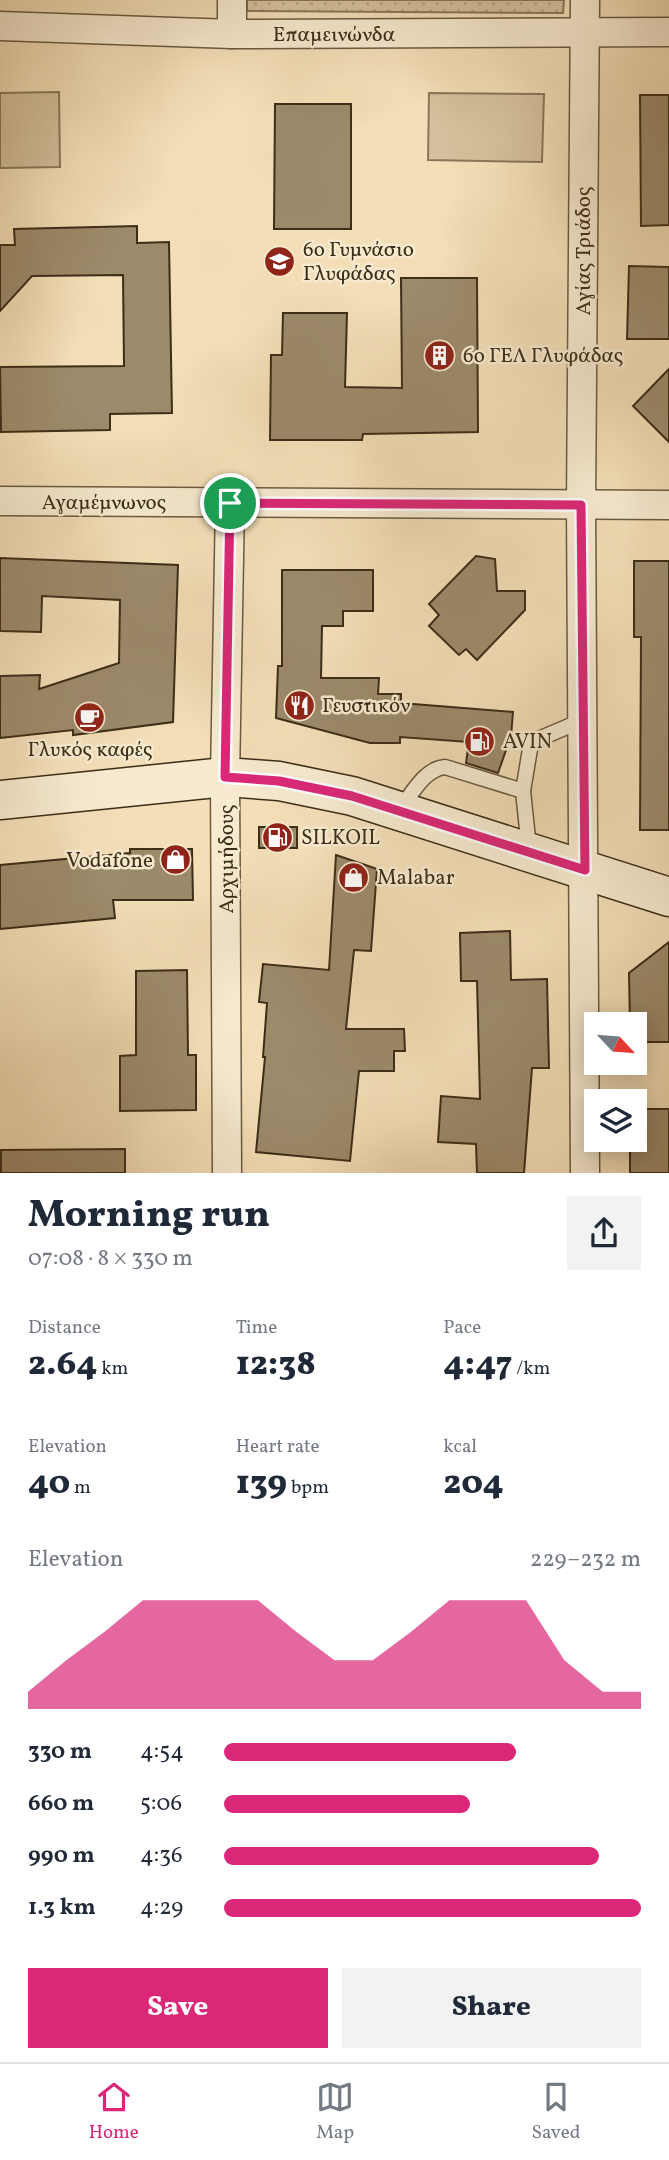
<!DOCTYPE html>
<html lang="en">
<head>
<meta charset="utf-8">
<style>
	:root { --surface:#fff; --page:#f2f2f3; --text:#1f2937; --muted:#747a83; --line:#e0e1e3; --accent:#db2777 }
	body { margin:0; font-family:Vollkorn,serif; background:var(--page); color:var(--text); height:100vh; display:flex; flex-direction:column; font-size:26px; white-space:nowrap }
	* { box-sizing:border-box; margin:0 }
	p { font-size:23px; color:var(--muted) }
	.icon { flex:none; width:38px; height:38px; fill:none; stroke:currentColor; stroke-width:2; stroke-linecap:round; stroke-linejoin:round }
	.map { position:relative; height:1173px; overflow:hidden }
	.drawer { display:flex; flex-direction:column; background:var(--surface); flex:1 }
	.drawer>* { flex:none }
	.needle { width:46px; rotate:116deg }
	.tools { position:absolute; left:584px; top:1012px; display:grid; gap:14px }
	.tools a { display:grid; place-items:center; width:63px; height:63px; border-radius:0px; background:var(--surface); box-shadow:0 4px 18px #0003; font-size:35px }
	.pin { position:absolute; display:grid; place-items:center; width:60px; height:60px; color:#fff; margin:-30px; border:4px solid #fff; border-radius:50%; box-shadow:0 2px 7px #0007 }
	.round { display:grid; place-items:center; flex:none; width:74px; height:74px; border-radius:0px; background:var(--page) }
	.summary { display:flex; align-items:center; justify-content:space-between; height:119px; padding:0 28px }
	h1 { font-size:38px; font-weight:800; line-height:52px }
	.stats { display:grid; grid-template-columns:repeat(3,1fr); gap:10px; height:119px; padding:7px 28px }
	.stats div { display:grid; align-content:center }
	.stats b { font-size:35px; font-weight:800 }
	.stats small { font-size:19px; font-weight:400 }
	.stats p { font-size:19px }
	.chart { height:196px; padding:14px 28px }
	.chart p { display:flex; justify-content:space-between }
	.chart svg { width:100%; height:126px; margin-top:7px; fill:var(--accent); opacity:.7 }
	.button { display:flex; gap:14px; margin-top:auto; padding:14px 28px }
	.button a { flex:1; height:80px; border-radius:0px; background:var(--accent); color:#fff; font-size:28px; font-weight:800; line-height:80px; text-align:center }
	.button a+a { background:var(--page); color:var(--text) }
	ul { padding:0 28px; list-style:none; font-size:23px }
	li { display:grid; grid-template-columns:112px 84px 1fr; align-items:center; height:52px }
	li i { height:18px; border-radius:9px; background:var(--accent) }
	.tabs { display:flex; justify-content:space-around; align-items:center; height:98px; border-top:2px solid var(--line); background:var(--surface); font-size:19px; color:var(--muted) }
	.tabs a { display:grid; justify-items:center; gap:4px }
	.tabs .on { color:var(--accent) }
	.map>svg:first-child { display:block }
</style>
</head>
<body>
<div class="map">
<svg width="669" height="1173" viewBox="0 0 669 1173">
	<defs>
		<pattern id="grass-dots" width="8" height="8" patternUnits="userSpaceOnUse" patternTransform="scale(1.75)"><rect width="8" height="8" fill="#d4c09c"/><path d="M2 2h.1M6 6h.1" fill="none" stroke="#b7a586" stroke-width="1.8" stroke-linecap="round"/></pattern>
	</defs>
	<rect width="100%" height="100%" fill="#f3deb7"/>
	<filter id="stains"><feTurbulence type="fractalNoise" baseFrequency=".00286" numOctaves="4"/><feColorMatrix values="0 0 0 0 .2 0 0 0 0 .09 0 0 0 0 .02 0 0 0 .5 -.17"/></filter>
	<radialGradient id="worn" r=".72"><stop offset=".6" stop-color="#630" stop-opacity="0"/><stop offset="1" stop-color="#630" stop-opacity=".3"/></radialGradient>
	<path fill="url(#grass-dots)" stroke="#88775a" stroke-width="2" d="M247,0h317l-1,13 -316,-2z"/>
	<g fill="#d4c09c" stroke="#88775a" stroke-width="2">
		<path d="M59,92l1,75 -60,1v-75z"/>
		<path d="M429,93l115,1 -2,68 -114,-2z"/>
	</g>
	<g fill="#9c8a6b" stroke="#3d2e18" stroke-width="2">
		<path d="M640,95h29v130l-28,1z"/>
		<path d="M275,104h76v125h-77z"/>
		<path d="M137,226v17l32,-1 3,171 -62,1v16l-109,2 -1,-65 124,-1 -1,-91 -91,1 -32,35v-66h15l-1,-16z"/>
		<path d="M629,266l40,1v72h-42z"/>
		<path d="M401,278h76l1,154 -115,2 -1,6h-92l1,-85h11l1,-42h64l-2,74 57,1z"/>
		<path d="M669,369v73l-36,-36z"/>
		<path d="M476,556l19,3 2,32h28v19l-48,50 -11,-11 -7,6 -30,-29 10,-11 -10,-11z"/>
		<path d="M0,558l178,7 -5,157 -100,13v-5l-73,8v-62l40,-1 -1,14 80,-26 1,-63 -78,-4 -1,36 -41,-1z"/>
		<path d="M634,561h35v269h-29l1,-193h-7z"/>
		<path d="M282,570h91v41h-30v15h-21l-1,52h58l-1,16h23v9l112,9 -2,24 -13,37 -32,-10 3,-21 -69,-5v6h-30l-94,-25 2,-52h4z"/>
		<rect x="259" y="827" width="38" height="21"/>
		<path d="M130,849h62l1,51h-80l2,18 -115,11v-64l130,-12z"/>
		<path d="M336,855l41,14 -6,82 -17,-1 -8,79h58l1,22h-11v20h-35l-9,90 -94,-9 9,-95h-2l4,-54 -8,-1 4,-38 66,6z"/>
		<path d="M510,931l1,49 36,-1 2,89h-17l-8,105h-47l-1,-29 -38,-2 3,-46 39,3 -3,-118h-16l-1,-48z"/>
		<path d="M669,942v100h-34v-18h-5l-1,-51z"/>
		<path d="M187,970l1,85h8v55l-76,1v-55l16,-1v-84z"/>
		<path d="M635,1109h34v64h-39v-34h5z"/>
		<path d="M125,1149v24h-124v-23z"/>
	</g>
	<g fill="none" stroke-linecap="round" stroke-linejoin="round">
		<defs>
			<g id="service">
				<path d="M523,791l7,-42 4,-8 49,-21"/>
				<path d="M400,809c12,-15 24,-40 45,-42l78,24 6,57"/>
			</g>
			<g id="minor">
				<path d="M232,0v34"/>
				<path d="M585,0l-4,505 4,668"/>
				<path d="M0,26l232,8 437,-2"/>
				<path d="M0,501l669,4"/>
				<path d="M227,1173l-2,-396 5,-274"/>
			</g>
			<path id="secondary" d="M0,800l225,-23 54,4 73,15 317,101"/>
		</defs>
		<use href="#service" stroke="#6a5a40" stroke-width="17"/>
		<use href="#minor" stroke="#6a5a40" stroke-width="31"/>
		<use href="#secondary" stroke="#3d2e18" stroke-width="41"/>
		<use href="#service" stroke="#f7ead0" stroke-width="14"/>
		<use href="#minor" stroke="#f7ead0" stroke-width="28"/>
		<use href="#secondary" stroke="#f7ead0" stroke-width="38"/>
	</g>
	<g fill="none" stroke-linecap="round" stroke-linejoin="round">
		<defs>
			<path id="route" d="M230,503l351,2 4,365 -233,-74 -73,-15 -54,-4z"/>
		</defs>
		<use href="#route" stroke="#fff" stroke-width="14"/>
		<use href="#route" stroke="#db2777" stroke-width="9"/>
	</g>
	<defs>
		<symbol id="school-disc" viewBox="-11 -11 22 22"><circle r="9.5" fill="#8f2418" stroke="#f7ead0"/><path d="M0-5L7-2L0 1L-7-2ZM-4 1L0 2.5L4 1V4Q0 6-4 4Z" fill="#fff"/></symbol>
		<symbol id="building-disc" viewBox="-11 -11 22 22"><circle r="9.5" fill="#8f2418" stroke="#f7ead0"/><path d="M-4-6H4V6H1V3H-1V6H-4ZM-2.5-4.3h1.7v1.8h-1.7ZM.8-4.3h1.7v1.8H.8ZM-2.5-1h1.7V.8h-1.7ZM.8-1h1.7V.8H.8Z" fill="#fff"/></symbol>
		<symbol id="restaurant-disc" viewBox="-11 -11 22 22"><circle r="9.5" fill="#8f2418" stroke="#f7ead0"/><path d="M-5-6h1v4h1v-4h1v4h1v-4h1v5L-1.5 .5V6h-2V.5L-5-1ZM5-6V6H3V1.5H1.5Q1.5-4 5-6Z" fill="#fff"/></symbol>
		<symbol id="cafe-disc" viewBox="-11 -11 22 22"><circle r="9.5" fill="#8f2418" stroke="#f7ead0"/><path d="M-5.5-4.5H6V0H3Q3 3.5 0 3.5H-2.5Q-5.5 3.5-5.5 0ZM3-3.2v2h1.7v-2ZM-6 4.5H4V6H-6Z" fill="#fff"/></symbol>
		<symbol id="fuel-disc" viewBox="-11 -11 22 22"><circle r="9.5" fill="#8f2418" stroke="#f7ead0"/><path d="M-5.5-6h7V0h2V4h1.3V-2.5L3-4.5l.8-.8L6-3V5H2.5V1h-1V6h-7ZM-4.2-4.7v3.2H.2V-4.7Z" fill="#fff"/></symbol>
		<symbol id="shop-disc" viewBox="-11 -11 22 22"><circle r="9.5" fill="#8f2418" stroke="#f7ead0"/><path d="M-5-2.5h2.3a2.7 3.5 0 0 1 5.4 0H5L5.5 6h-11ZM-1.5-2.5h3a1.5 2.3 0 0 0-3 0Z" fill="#fff"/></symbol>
	</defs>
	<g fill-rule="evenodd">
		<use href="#school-disc" x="262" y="244" width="35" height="35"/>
		<use href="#building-disc" x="422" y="338" width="35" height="35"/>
		<use href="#restaurant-disc" x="282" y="688" width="35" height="35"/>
		<use href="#cafe-disc" x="72" y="700" width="35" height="35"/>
		<use href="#fuel-disc" x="462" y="724" width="35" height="35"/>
		<use href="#fuel-disc" x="260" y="820" width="35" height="35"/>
		<use href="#shop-disc" x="158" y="842" width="35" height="35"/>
		<use href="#shop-disc" x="336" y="860" width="35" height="35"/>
	</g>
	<g text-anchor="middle" stroke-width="5" stroke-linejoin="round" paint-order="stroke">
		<g font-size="21" fill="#3d2e18" stroke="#f7ead0">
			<text x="334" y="41">Επαμεινώνδα</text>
			<text transform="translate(583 251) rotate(-90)" y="7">Αγίας Τριάδος</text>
			<text x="104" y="509">Αγαμέμνωνος</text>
			<text transform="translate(226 859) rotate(-90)" y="7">Αρχιμήδους</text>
		</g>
		<g font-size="21" fill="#3d2e18" stroke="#f7ead0" text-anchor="start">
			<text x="303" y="256">6ο Γυμνάσιο<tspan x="303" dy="24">Γλυφάδας</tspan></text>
			<text x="463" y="362">6ο ΓΕΛ Γλυφάδας</text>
			<text x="322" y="712">Γευστικόν</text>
			<text x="503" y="748">AVIN</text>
			<text x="90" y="756" text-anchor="middle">Γλυκός καφές</text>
			<text x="301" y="844">SILKOIL</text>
			<text x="153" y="867" text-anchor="end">Vodafone</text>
			<text x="377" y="884">Malabar</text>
		</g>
	</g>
	<rect width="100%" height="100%" filter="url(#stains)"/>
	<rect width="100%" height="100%" fill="url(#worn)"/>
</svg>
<div class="tools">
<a><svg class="needle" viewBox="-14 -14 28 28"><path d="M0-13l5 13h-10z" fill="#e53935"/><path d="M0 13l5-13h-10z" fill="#747a83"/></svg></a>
<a><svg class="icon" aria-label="layers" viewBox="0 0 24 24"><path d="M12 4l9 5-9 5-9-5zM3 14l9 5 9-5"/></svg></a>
</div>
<div class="pin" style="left:230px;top:503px;background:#1e9e55"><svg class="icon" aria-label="arrive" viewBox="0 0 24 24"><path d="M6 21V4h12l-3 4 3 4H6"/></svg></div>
</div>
<section class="drawer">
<div class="summary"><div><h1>Morning run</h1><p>07:08 · 8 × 330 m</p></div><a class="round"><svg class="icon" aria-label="share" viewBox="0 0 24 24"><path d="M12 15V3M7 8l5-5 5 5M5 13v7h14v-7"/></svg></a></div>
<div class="stats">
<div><p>Distance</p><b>2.64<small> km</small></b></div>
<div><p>Time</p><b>12:38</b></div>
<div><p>Pace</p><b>4:47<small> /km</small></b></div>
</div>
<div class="stats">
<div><p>Elevation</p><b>40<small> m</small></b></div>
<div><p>Heart rate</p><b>139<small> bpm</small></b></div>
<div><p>kcal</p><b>204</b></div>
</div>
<div class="chart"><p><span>Elevation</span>229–232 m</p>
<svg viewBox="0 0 160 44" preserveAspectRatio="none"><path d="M0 44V38L10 27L20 17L30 6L40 6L50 6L60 6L70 17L80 27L90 27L100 17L110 6L120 6L130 6L140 27L150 38L160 38V44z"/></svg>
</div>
<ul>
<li><b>330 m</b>4:54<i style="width:70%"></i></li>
<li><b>660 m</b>5:06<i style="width:59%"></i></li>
<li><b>990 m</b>4:36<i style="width:90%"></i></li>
<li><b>1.3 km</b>4:29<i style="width:100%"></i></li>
</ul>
<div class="button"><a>Save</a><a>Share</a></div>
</section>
<nav class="tabs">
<a class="on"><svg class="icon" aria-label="home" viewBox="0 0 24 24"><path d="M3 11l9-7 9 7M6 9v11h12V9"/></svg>Home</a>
<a><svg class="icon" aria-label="map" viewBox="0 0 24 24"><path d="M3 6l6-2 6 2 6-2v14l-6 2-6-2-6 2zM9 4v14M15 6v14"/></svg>Map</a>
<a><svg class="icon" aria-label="saved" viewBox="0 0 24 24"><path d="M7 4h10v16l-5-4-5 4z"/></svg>Saved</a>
</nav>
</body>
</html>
